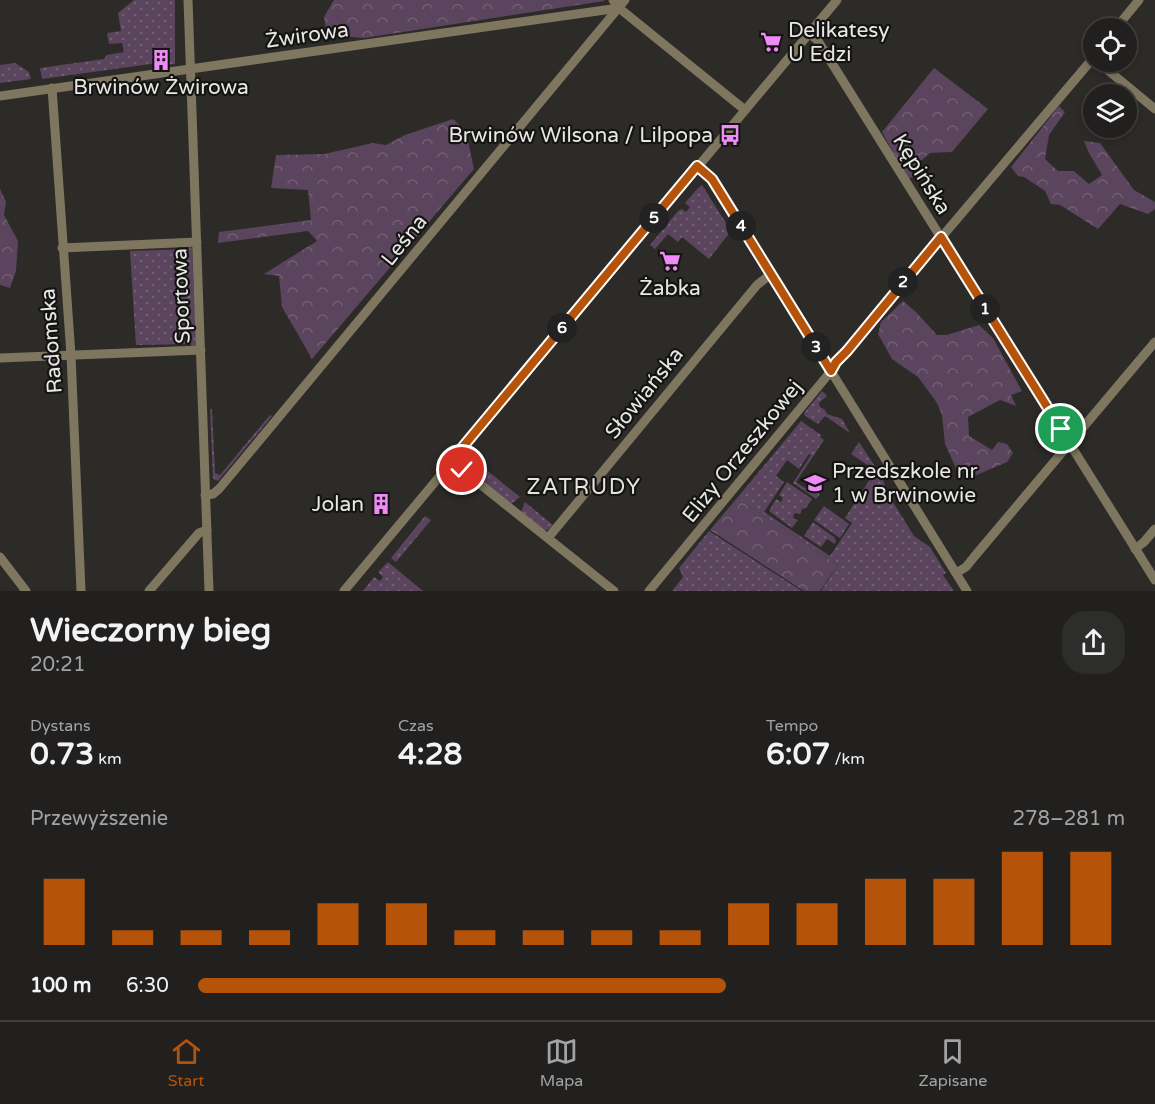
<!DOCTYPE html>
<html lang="pl">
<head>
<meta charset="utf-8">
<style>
	:root { --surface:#21201e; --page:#2d2d2b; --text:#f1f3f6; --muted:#a2a3a4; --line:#3e3e3c; --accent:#b45309 }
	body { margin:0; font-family:"Varela Round",sans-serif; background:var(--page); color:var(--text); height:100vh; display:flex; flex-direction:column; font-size:22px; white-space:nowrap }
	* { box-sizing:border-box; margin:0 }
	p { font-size:20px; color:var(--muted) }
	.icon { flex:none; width:33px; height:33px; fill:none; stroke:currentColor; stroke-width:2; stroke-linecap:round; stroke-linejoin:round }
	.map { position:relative; height:591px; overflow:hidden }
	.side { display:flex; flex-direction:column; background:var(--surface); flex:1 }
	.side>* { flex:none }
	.controls { position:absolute; left:1083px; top:18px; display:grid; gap:12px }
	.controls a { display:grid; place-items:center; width:54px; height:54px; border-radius:50%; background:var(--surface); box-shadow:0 3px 9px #0003,0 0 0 2px var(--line); font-size:30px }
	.pin { position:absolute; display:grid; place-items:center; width:51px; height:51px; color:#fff; margin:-26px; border:3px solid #fff; border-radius:50%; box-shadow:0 2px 6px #0007 }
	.km { position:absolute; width:30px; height:30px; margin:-15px; border-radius:50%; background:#222; color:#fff; font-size:16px; line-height:30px; text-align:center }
	.round { display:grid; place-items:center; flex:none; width:63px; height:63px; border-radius:24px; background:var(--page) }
	.summary { display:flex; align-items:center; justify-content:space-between; height:102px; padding:0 30px }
	h1 { font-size:33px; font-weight:700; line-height:45px }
	.figures { display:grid; grid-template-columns:repeat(3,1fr); gap:9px; height:102px; padding:6px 30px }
	.figures div { display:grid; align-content:center }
	.figures b { font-size:30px; font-weight:700 }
	.figures small { font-size:16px; font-weight:400 }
	.figures p { font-size:16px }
	.chart { height:168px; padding:12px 30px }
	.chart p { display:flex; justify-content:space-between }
	.chart svg { width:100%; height:108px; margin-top:6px; stroke:var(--accent); stroke-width:6 }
	ul { padding:0 30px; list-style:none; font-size:20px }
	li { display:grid; grid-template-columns:96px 72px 1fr; align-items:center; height:45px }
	li i { height:15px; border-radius:8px; background:var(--accent) }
	.tab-bar { display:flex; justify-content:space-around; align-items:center; height:84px; border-top:2px solid var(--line); background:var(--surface); font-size:16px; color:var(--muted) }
	.tab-bar a { display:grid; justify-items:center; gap:3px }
	.tab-bar .selected { color:var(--accent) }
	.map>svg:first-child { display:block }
</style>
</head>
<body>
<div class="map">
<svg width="1155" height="591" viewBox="0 0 1155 591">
	<defs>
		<pattern id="green-dots" width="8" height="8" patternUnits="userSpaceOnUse" patternTransform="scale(1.5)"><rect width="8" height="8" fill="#5b445d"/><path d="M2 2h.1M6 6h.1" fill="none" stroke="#735f74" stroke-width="1.8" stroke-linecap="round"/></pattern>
		<pattern id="forest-crowns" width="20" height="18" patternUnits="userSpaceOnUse" patternTransform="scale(1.5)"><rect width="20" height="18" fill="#5b445d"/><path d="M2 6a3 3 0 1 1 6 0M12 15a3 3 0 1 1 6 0" fill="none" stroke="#735f74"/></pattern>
	</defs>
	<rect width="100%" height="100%" fill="#2c2b28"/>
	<g fill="url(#green-dots)">
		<path d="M134,0h41v64l-10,1 -2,-7 -5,1v4l-116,16 -2,-11 64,-9 3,-4 17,-3 -2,-9 -13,1 -2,-11 14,-2 -3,-18z"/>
		<path d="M15,63l14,9 2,7 -31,4v-18z"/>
		<path d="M702,185l29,46 -22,28 -27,-22 -4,5 -10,-8 -13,15 -5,-4 28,-34 4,-2 4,3 4,-5 -5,-4 13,-15z"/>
		<path d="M189,246l3,2 4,97 -4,2 -1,-3 -55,1 -6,-94 59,-2z"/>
		<path d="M822,391l5,5 -8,7 1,4 5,3 2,4 15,5 8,14 -25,-17 -7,8 -13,-8 -1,-3z"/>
		<path d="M210,409h2l3,64 5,2 50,-60 2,1 -54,65 -5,-2z"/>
		<path d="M801,421l20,14 -1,2 4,3 -28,42 15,10 2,-3 7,5 -4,5 -23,-16 18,-28 -2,-1 -10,15 -12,-9 -11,16 8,6 -20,30 66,44 22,-33 -7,-5 29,-45 -2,-5 -21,-14 8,-12 23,35 6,17 26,42 16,11 16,26 -3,2 11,16h-133l17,-26 -101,-67z"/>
		<path d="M475,456l5,5 -2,2 42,34 -9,7 -46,-36z"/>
		<path d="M787,482l25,17 -6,9 -4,1 -2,5 -5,-1 -2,3 1,3 4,1 -6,8 -23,-17 7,-12 5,3 2,-4 -4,-3z"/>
		<path d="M525,502l28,23 -5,5h-5l-22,-18z"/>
		<path d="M824,506l25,18 -9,14 -26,-18z"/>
		<path d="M425,516l6,4 -35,42 -5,-4z"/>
		<path d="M813,522l21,15 2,4 -1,3 -8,-5 -6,8 -17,-11z"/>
		<path d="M709,531l93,60h-130l11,-14 -4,-9z"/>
		<path d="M388,562l35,29h-60l11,-14 6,4 3,-4 -5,-5z"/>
	</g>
	<g fill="url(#forest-crowns)">
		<path d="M334,0h270v1l-240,37 -37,-3 -3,-18z"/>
		<path d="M934,68l54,41 -36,43 -22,1 -16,14 -1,10 -5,2 -26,-47z"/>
		<path d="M1059,106l6,6 -16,23 -4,24 13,12h16l15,13 13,-9 -13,-22 -5,-12 16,2 34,47 21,12v7l-7,5 -28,-10 -22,25 -38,-24 -9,-1 -6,-13 -21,-14 -6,-1 -7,-9z"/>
		<path d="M453,119l13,12 8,38 -162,190 -30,-52 -3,-31 -15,-2 53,-33 -9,-10 -90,12 1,-11 92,-12 -3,-30 -37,-2 5,-33 48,-1 49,-11 13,2 19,-10z"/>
		<path d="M0,189l6,13 -2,13 14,26 -2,30 -6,17 -10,-3z"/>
		<path d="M903,301l13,11 21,23h10l32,-10 14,13 29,53 -11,4 5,11 -16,-6 -32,17 1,19 23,14 6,-8 9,2 6,9 -6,9 -35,15 -16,-9 -11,-24 -3,-29 -5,-12 -19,-26 -26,-18 -14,-25 3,-12z"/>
		<path d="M737,498l101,67 -18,26h-16l-94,-61z"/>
	</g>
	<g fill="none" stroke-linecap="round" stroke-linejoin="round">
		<g stroke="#7e765f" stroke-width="9">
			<path d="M188,0l21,591"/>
			<path d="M613,0l6,8 126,102"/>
			<path d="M1116,28l23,-28"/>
			<path d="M809,33l9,8 337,539"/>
			<path d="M1098,62l57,47"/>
			<path d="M52,88l19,267 10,236"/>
			<path d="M0,96l619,-88"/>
			<path d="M697,166l15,13 255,412"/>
			<path d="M62,248l135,-6"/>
			<path d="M0,358l201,-8"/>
			<path d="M451,461l163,130"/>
			<path d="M205,495l8,-1 6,-5 406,-489"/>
			<path d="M548,538l209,-253 14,-11"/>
			<path d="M1135,549l9,-7 11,-13"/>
			<path d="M0,557l26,34"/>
			<path d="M956,573l10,-6 8,-10 181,-215"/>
			<path d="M149,591l50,-58 8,-3"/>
			<path d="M344,591l493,-591"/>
			<path d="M649,591l178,-215 9,-14 258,-305"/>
		</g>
	</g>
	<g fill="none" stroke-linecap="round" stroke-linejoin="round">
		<defs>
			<path id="route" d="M462,470l-11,-9 246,-295 15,13 119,192 5,-9 11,-11 94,-114 120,192"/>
		</defs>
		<use href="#route" stroke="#fff" stroke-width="12"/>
		<use href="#route" stroke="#b45309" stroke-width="8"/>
	</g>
	<defs>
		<symbol id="supermarket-bare" viewBox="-9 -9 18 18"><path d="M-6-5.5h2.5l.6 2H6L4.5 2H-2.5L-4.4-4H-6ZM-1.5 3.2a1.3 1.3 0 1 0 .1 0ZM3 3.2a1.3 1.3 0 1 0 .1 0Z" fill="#ef8bf6" stroke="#141412" stroke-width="2.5" paint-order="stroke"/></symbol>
		<symbol id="building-bare" viewBox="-9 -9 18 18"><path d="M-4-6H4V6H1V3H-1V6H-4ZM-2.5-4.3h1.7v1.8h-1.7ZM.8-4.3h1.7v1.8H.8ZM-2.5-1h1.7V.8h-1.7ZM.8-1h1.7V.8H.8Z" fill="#ef8bf6" stroke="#141412" stroke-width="2.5" paint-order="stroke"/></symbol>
		<symbol id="bus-bare" viewBox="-9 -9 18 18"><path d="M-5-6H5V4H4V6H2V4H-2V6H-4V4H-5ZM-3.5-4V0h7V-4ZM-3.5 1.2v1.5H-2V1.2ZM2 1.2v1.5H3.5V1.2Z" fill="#ef8bf6" stroke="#141412" stroke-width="2.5" paint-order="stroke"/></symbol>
		<symbol id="school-bare" viewBox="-9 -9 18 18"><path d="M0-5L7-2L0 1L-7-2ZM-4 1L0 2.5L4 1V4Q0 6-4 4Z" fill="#ef8bf6" stroke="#141412" stroke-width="2.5" paint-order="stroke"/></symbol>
	</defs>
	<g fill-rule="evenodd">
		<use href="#supermarket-bare" x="756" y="27" width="30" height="30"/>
		<use href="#building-bare" x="146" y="45" width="30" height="30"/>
		<use href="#bus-bare" x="715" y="120" width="30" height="30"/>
		<use href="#supermarket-bare" x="655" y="246" width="30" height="30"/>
		<use href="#school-bare" x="800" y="468" width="30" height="30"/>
		<use href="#building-bare" x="366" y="489" width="30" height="30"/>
	</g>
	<g text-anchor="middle" stroke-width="4.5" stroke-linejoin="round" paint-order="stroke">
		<g font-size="21" fill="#e8e7e5" stroke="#141412" text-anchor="start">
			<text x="788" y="37">Delikatesy<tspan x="788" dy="24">U Edzi</tspan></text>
			<text x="161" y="94" text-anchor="middle">Brwinów Żwirowa</text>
			<text x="713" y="142" text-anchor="end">Brwinów Wilsona / Lilpopa</text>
			<text x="670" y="295" text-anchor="middle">Żabka</text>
			<text x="832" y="478">Przedszkole nr<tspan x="832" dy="24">1 w Brwinowie</tspan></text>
			<text x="364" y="511" text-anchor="end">Jolan</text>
		</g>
		<g font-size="21" fill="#e8e7e5" stroke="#141412">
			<text transform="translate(307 35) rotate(-8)" y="7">Żwirowa</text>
			<text transform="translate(922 174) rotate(58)" y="7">Kępińska</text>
			<text transform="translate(404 240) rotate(-51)" y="7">Leśna</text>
			<text transform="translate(181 296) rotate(-92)" y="7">Sportowa</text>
			<text transform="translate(51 341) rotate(-94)" y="7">Radomska</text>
			<text transform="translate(644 393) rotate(-51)" y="7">Słowiańska</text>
			<text transform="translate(742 451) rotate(-51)" y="7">Elizy Orzeszkowej</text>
		</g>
		<g font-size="22" letter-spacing="1.5" fill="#e4e3de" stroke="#141412">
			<text x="584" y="494">ZATRUDY</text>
		</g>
	</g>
</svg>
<div class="controls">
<a><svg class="icon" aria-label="locate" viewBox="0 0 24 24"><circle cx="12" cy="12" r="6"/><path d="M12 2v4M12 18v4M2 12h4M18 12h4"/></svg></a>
<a><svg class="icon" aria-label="layers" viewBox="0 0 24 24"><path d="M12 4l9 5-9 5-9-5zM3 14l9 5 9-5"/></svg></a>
</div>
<div class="pin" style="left:1061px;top:429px;background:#1e9e55"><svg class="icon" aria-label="arrive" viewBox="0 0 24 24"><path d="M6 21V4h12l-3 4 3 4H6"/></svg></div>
<div class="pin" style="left:462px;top:470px;background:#d93025"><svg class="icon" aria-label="check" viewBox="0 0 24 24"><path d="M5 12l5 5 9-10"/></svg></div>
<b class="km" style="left:985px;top:309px">1</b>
<b class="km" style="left:903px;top:282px">2</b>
<b class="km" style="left:816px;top:347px">3</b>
<b class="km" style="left:741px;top:226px">4</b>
<b class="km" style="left:654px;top:218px">5</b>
<b class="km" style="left:562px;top:328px">6</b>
</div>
<section class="side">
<div class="summary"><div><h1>Wieczorny bieg</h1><p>20:21</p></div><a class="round"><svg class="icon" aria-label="share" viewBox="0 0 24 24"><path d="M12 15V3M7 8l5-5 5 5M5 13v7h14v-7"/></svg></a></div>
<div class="figures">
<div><p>Dystans</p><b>0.73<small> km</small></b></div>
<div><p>Czas</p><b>4:28</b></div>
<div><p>Tempo</p><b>6:07<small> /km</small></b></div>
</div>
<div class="chart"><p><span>Przewyższenie</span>278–281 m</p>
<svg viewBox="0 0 160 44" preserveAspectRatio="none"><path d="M5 44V17M15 44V38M25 44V38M35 44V38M45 44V27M55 44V27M65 44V38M75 44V38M85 44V38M95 44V38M105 44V27M115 44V27M125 44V17M135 44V17M145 44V6M155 44V6"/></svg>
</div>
<ul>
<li><b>100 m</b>6:30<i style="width:57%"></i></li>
</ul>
</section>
<nav class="tab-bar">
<a class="selected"><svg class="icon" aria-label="home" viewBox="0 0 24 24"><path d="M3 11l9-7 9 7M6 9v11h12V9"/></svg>Start</a>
<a><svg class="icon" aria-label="map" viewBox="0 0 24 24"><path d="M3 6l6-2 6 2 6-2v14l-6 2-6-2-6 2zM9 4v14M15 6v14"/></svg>Mapa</a>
<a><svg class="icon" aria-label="saved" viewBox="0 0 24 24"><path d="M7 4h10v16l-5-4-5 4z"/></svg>Zapisane</a>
</nav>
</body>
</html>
